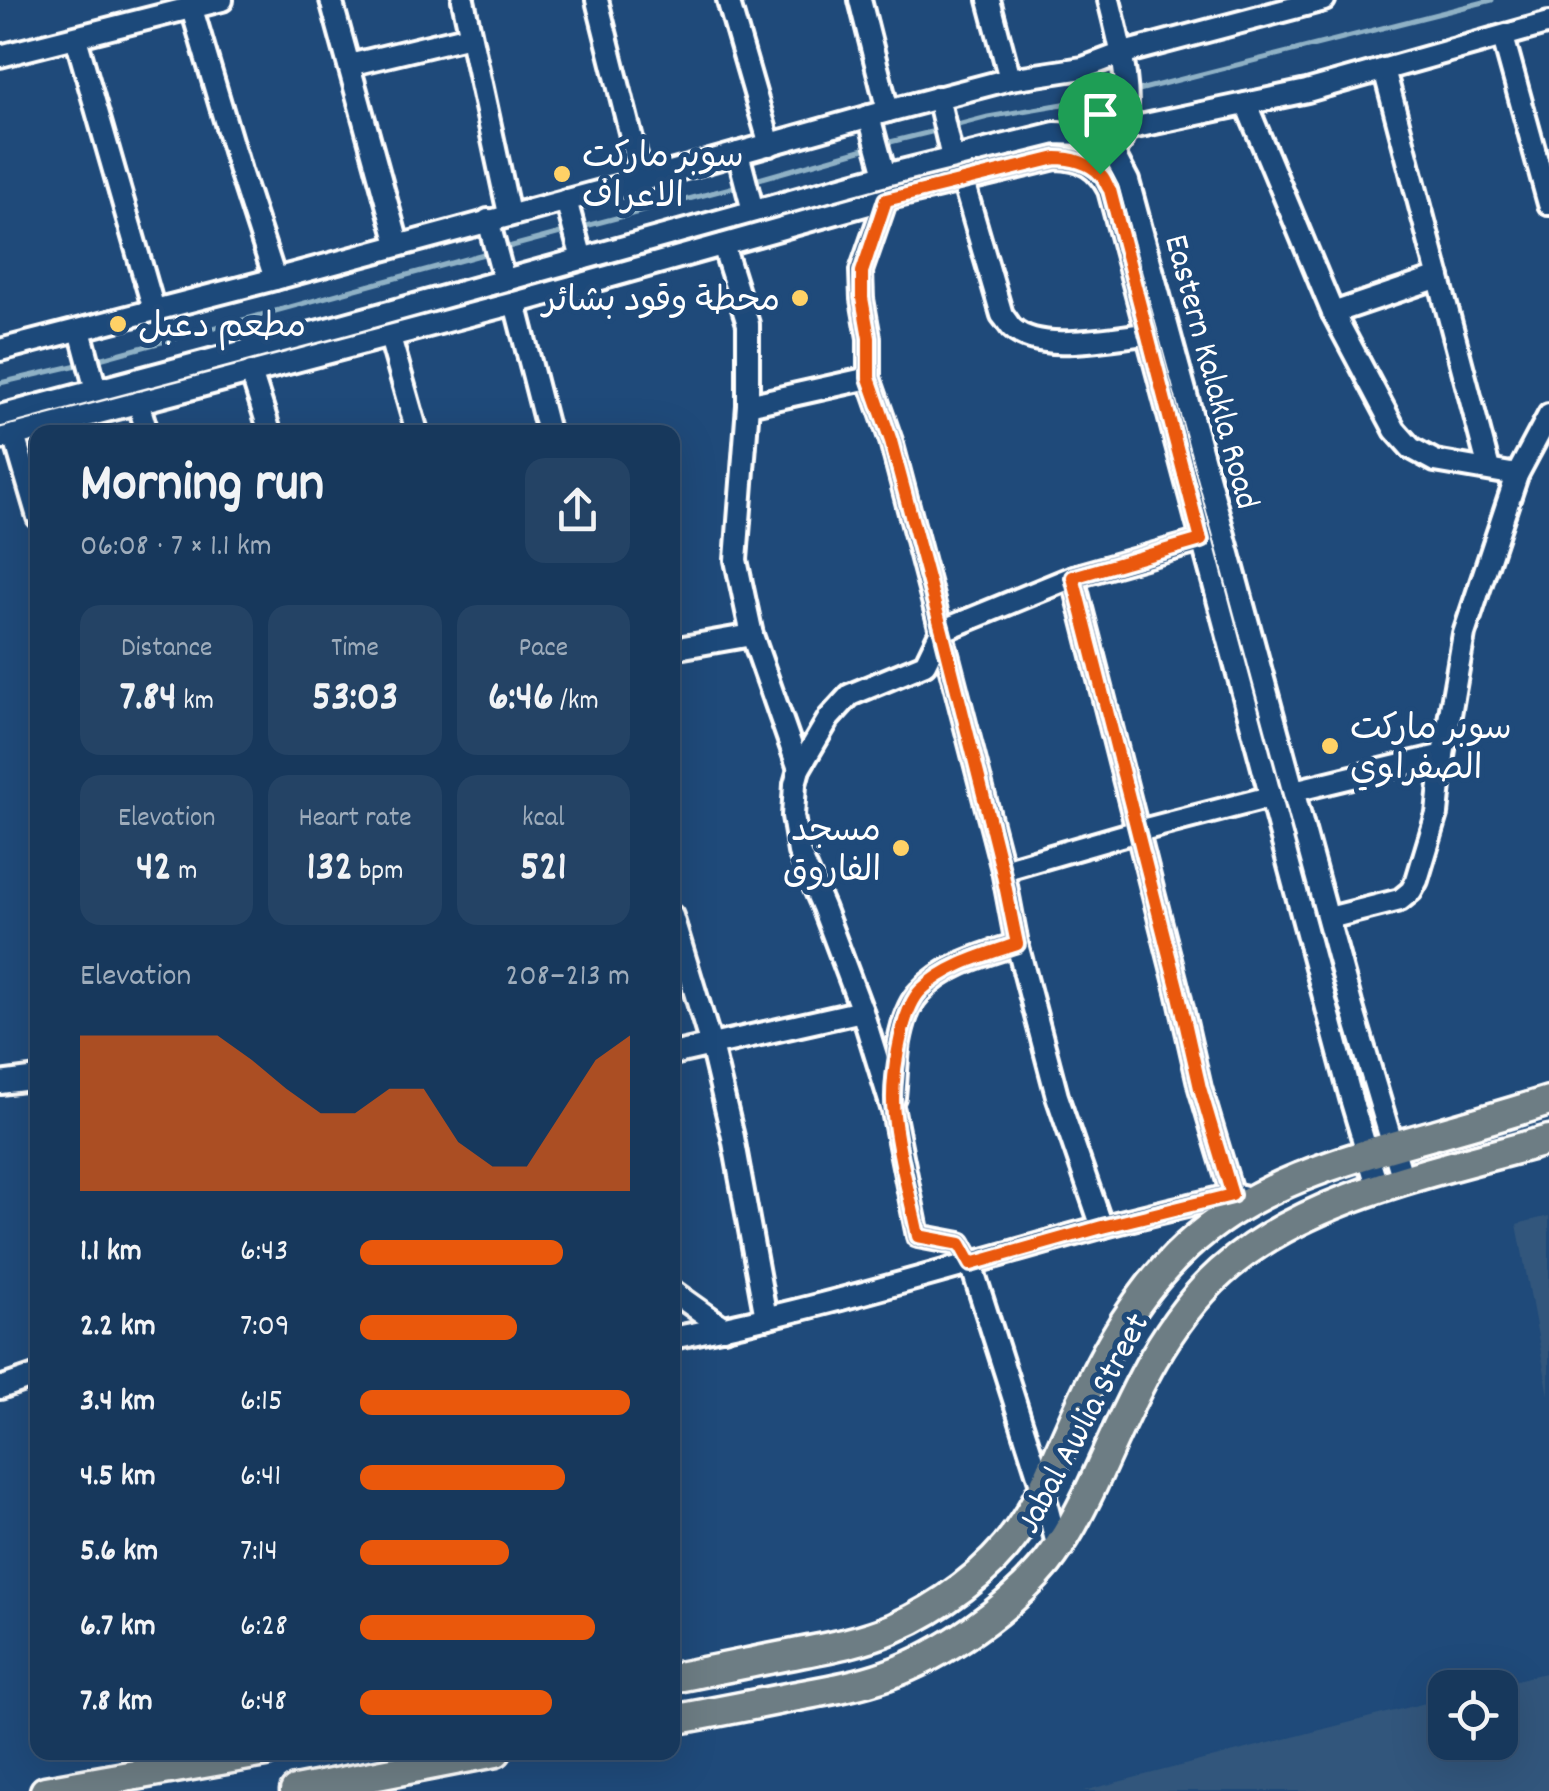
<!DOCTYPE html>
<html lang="en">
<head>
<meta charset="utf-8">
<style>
	:root { --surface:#17385c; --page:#244365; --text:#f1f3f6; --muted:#9eacbb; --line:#365272; --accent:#ea580c }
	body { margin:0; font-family:Dekko,"Playpen Sans Arabic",sans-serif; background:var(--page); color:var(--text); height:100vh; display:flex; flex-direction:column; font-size:38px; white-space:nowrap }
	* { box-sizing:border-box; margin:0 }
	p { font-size:32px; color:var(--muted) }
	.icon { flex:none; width:55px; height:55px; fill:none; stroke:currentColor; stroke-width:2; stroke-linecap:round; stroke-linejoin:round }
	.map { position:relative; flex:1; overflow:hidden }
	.sheet { position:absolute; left:30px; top:425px; width:650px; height:1335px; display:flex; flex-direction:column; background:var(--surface); border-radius:20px; box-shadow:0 10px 40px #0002,0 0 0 2px var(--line) }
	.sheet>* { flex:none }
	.tools { position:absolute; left:1428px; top:1670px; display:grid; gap:20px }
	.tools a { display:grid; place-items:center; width:90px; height:90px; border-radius:20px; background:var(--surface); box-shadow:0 10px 40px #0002,0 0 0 2px var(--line); font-size:50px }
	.pin { position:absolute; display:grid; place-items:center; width:85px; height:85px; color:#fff; margin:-102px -42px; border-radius:50% 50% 50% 0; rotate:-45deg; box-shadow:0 0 10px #0007 }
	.pin .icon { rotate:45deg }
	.round { display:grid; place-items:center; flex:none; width:105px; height:105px; border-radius:20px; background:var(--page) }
	.summary { display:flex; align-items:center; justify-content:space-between; height:170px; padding:0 50px }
	h1 { font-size:55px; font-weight:700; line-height:75px }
	.stats { display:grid; grid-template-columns:repeat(3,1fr); gap:15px; height:170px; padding:10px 50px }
	.stats div { display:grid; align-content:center; border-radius:20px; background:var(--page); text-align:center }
	.stats b { font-size:42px; font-weight:700 }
	.stats small { font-size:28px; font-weight:400 }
	.stats p { font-size:28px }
	.chart { height:280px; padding:20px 50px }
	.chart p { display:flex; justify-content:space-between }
	.chart svg { width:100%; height:180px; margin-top:10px; fill:var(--accent); opacity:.7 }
	ul { padding:0 50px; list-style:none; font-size:32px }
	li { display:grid; grid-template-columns:160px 120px 1fr; align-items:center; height:75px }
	li i { height:25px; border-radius:12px; background:var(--accent) }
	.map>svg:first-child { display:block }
</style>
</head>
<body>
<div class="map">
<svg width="1549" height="1791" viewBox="0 0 1549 1791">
	<rect width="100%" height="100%" fill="#1f4a7a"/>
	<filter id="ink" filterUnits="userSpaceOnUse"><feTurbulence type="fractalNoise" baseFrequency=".01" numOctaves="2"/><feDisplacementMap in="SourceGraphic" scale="20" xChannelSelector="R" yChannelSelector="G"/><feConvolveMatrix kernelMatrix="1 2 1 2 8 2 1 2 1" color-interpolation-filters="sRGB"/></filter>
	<g filter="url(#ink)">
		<g fill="#32577c">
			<path d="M1549,1216v179l-32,-171z"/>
			<path d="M1549,1672v119h-466l362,-93v44h55v-54l-13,-1z"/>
		</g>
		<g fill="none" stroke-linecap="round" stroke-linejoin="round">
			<g stroke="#8fb1c5" stroke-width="5">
				<path d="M1131,92l361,-92"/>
				<path d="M950,127l38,-10 133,-23"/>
				<path d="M882,144l57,-14"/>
				<path d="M752,181l119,-34"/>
				<path d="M578,228l164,-43"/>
				<path d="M501,249l67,-18"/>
				<path d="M96,360l395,-108"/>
				<path d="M0,383l86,-20"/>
			</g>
			<defs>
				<g id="minor">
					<path d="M331,0l67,244"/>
					<path d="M463,0l46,214"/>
					<path d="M597,0l45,180"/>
					<path d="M728,0l42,145"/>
					<path d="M860,0l28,111"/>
					<path d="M989,0l21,79"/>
					<path d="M1109,0c10,40 27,101 12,141"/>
					<path d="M192,9l48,162 35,108"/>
					<path d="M1503,37l46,167"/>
					<path d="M76,38l78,272"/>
					<path d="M0,56l222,-56"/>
					<path d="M349,65l121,-29"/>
					<path d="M1384,69l105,400"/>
					<path d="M938,97l14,61"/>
					<path d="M1246,104l87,209 62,117 16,18 24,13 82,14"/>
					<path d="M869,116l16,59"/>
					<path d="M1126,129l181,-38 242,-68"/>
					<path d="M738,153l15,58"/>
					<path d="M963,181l39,134c3,3 7,10 10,13 28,26 99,9 135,6"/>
					<path d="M886,199l-25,72 1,28 7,39v40l22,63 50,190 62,239 14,74c-32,10 -73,21 -97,48 -12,12 -18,34 -21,50 -3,18 -3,37 -5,55"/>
					<path d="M566,200l16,59"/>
					<path d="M488,220l16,60"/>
					<path d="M723,245l25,79v81l-12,155 16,75 47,134"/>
					<path d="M515,303l33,129"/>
					<path d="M1333,313l106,-36"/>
					<path d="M80,330l16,60"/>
					<path d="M390,337l27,95"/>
					<path d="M0,350l275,-71 367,-99 246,-69 122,-32 73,-11 37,-14 204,-54"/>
					<path d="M251,372l19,60"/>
					<path d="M138,402l9,30"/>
					<path d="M748,405l121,-27"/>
					<path d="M0,416l346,-92 539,-149 170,-42 28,1 16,7 16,15 13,25 223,823 52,176"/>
					<path d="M14,435l24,82"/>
					<path d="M0,439l515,-136 371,-104 170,-41c27,1 41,9 53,32l243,912 26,87"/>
					<path d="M1073,577l105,414 22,97 32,107"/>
					<path d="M672,649l80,-14"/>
					<path d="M1294,791l149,-36"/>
					<path d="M1003,870l135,-39 132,-34"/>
					<path d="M672,916l39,129 22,92 33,181"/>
					<path d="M1329,918l71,-18 11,-9 6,-11 20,-66 6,-59 21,-121 53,-159 32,-60"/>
					<path d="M1017,944l40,152 45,131"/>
					<path d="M672,1054l190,-43"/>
					<path d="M0,1083l38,-5"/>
					<path d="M672,1291l52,37"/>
					<path d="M672,1338c144,-28 284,-71 425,-110 45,-12 90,-22 135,-33l10,1"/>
					<path d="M0,1388l38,-13"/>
					<path d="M1058,1548l-15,-57 -72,-227 -11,-20 -42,-8 -25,-125 -31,-100 -39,-104 -24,-55 -6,-36 2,-32 4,-15 30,-51 21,-23 75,-31 16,-33 132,-54 128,-36"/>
				</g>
				<g id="highway">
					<path d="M672,1678c43,-8 85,-17 127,-25 32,-6 65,-12 95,-25 46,-20 95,-56 124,-97 18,-25 30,-52 42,-80 32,-75 66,-149 127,-205 69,-64 164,-88 253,-113 36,-10 73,-21 109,-32"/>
					<path d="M672,1720c40,-7 80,-15 120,-23 32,-6 64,-11 95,-22 57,-20 122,-66 160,-112 19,-24 33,-52 46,-79 34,-74 66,-156 128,-212 84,-76 221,-102 328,-132"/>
					<path d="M45,1791l221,-39"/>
					<path d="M295,1791l201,-39"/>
				</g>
			</defs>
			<use href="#minor" stroke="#fff" stroke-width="28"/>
			<use href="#highway" stroke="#fff" stroke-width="35"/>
			<use href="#minor" stroke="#1f4a7a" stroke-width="20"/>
			<use href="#highway" stroke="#6d7d84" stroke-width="28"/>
		</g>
	</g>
	<g fill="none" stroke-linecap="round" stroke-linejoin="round" filter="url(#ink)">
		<defs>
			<path id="route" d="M1056,158c15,0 34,5 44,16 5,4 6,11 10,16l91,350 -128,37 105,414 22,97 32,107 -130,32 -131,37 -11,-20 -42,-8c-8,-40 -20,-80 -24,-121 -4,-29 6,-104 27,-125 26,-25 63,-35 96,-46l-15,-74 -60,-239 -51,-190 -22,-63v-40l-7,-40v-26l24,-72z"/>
		</defs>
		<use href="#route" stroke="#fff" stroke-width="20"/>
		<use href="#route" stroke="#ea580c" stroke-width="12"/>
	</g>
	<g fill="#ffd166" stroke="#1f4a7a" stroke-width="4">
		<circle cx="562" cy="174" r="10"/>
		<circle cx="800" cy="298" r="10"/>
		<circle cx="118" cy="324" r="10"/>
		<circle cx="1330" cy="746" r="10"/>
		<circle cx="901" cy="848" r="10"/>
	</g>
	<g text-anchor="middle" stroke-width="10" stroke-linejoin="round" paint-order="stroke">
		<g font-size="35" fill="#fff" stroke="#1f4a7a" text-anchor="start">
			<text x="582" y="166">سوبر ماركت<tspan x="582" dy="40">الاعراف</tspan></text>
			<text x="780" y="310" text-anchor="end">محطة وقود بشائر</text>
			<text x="138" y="336">مطعم دعبل</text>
			<text x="1350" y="738">سوبر ماركت<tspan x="1350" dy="40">الصفراوي</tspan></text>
			<text x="881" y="840" text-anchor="end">مسجد<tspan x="881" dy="40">الفاروق</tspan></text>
		</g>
		<g font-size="35" fill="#fff" stroke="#1f4a7a">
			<text transform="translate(1214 371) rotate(75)" y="12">Eastern Kalakla Road</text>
			<text transform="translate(1081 1422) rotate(-62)" y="12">Jabal Awlia Street</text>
		</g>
	</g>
</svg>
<div class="tools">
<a><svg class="icon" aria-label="locate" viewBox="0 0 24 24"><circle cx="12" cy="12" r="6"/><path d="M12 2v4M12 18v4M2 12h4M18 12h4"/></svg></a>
</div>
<div class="pin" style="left:1100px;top:174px;background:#1e9e55"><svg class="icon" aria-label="arrive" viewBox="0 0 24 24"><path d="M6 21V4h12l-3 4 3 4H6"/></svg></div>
<section class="sheet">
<div class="summary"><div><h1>Morning run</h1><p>06:08 · 7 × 1.1 km</p></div><a class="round"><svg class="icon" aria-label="share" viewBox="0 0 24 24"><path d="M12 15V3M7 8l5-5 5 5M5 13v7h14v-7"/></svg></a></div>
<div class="stats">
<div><p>Distance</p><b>7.84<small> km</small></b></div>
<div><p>Time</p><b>53:03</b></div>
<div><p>Pace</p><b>6:46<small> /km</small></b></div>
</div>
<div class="stats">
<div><p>Elevation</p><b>42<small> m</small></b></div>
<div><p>Heart rate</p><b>132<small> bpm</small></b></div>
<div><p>kcal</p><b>521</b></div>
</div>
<div class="chart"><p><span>Elevation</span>208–213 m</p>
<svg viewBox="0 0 160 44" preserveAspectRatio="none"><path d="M0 44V6L10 6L20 6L30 6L40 6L50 12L60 19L70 25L80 25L90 19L100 19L110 32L120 38L130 38L140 25L150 12L160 6V44z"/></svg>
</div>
<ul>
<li><b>1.1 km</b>6:43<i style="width:75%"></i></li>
<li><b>2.2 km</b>7:09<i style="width:58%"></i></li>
<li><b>3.4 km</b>6:15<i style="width:100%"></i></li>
<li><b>4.5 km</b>6:41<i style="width:76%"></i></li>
<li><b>5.6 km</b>7:14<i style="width:55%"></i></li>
<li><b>6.7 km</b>6:28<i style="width:87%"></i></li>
<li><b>7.8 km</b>6:48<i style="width:71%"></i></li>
</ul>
</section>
</div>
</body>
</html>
